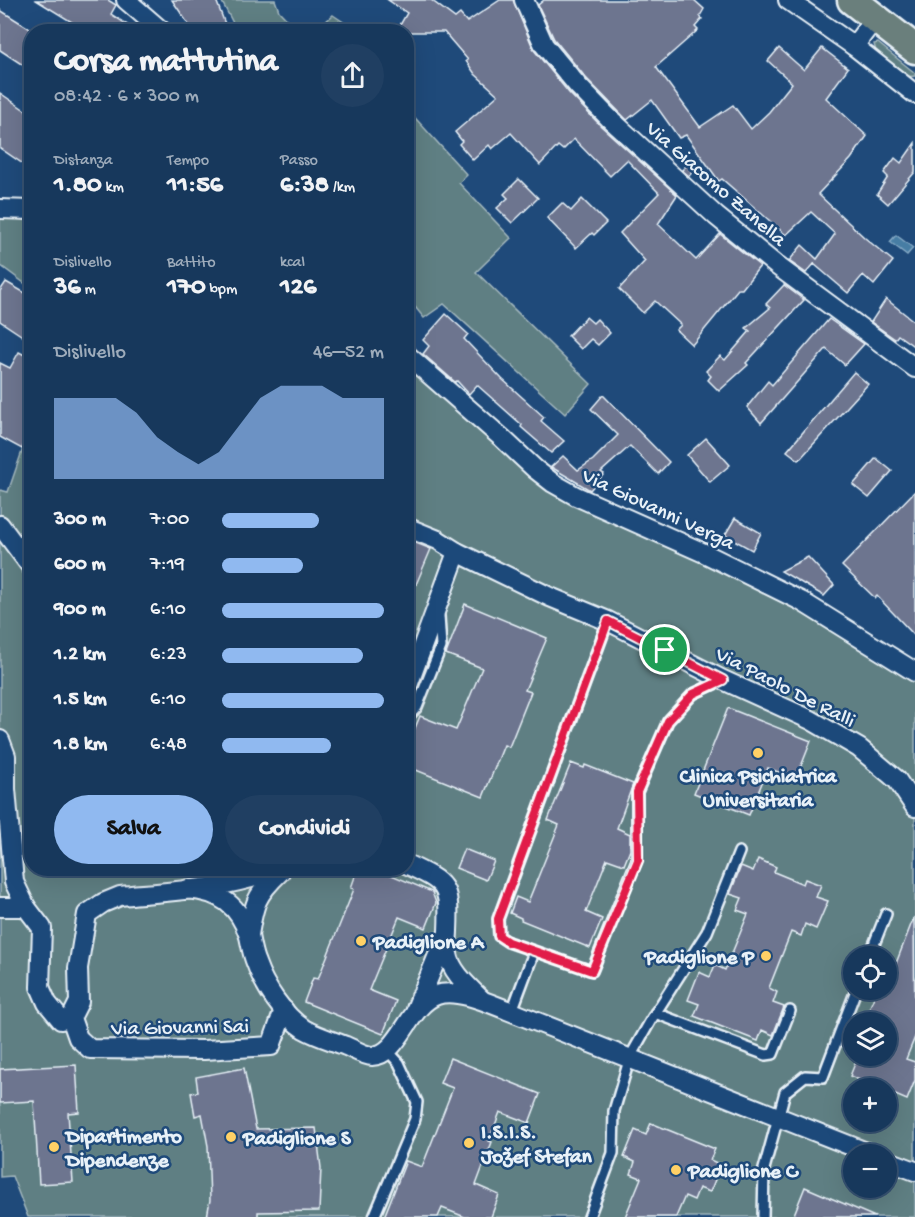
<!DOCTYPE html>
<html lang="it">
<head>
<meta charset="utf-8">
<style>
	:root { --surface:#17385c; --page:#203f62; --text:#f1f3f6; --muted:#9eacbb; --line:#365272; --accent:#90b9f0 }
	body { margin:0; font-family:"Gochi Hand",sans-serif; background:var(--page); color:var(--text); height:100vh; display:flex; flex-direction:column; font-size:22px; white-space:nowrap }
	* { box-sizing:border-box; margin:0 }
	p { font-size:20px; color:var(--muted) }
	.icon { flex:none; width:33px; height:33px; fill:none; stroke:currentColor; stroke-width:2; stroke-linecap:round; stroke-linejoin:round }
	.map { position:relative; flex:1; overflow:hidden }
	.panel { position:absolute; left:24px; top:24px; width:390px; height:852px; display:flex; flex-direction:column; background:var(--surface); border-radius:24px; box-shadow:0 6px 24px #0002,0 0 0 2px var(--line) }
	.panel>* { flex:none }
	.buttons { position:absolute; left:843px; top:946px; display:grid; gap:12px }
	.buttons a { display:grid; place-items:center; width:54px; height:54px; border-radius:50%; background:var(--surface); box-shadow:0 6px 24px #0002,0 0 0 2px var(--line); font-size:30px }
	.pin { position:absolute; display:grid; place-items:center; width:51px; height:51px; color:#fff; margin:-26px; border:3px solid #fff; border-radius:50%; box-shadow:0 2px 6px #0007 }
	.round { display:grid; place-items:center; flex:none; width:63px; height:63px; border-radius:32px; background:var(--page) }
	.headline { display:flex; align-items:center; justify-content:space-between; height:102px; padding:0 30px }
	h1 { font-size:33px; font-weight:700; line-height:45px }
	.metrics { display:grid; grid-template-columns:repeat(3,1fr); gap:9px; height:102px; padding:6px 30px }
	.metrics div { display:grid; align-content:center }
	.metrics b { font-size:26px; font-weight:700 }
	.metrics small { font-size:16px; font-weight:400 }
	.metrics p { font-size:16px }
	.chart { height:168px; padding:12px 30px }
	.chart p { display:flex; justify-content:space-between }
	.chart svg { width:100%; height:108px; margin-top:6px; fill:var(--accent); opacity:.7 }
	.action { display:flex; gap:12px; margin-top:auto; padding:12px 30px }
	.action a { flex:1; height:69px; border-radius:36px; background:var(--accent); color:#111; font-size:24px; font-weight:700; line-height:69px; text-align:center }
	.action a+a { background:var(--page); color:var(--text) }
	ul { padding:0 30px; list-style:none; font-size:20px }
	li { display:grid; grid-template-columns:96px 72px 1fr; align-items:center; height:45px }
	li i { height:15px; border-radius:8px; background:var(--accent) }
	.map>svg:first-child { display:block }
</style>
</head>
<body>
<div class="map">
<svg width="915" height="1217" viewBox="0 0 915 1217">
	<rect width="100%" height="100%" fill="#1f4a7a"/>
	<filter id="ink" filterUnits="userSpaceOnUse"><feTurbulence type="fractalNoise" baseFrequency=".0167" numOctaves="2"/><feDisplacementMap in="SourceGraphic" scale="12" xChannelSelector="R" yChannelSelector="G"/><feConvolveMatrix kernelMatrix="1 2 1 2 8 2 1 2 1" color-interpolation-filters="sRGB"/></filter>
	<g filter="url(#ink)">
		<g fill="#5f7f83" stroke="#a4b8be" stroke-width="1.5" fill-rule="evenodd">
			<path d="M221,0h54l4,11 19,20h-64v-6z"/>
			<path d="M333,15l24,16h-42z"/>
			<path d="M878,43l37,30v3l-10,1 -28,-22 -3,-11z"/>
			<path d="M407,109l60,66 -8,8 52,55 -35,34 115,112 -26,30 -121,-110 -20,14 -17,-21v-53l7,-5 -7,-9z"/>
			<path d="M0,217l31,4v67l-31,-23z"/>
			<path d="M407,367l104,90 287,153 117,70v537h-887l-16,-41 -12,1v-687l8,2 21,-61 2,-6 1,443h374zM854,957h32v33h-32zM854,1023h32v33h-32zM854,1089h32v33h-32zM854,1155h32v33h-32z"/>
		</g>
		<path fill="#477da4" stroke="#87abc6" stroke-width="1.5" d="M896,235l17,13 -6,7 -17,-13z"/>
		<g fill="#6d748f" stroke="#e8f1f8" stroke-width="1.5">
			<path d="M36,0h72l8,5 -5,9 27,18h-50z"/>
			<path d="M172,0h44l12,32h-30l-9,-7z"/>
			<path d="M388,0h43l24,18 5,-4 7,8 33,-22h13l21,50 35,43 32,33 76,69 -19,29 38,36 24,-26 40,32 -18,23h-4l-46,56 -16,-15 5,-5 -26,-24 -12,12 -24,-24 26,-28 -25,-28 39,-40 -32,-33 -17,16 -36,-37 -11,11 -5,-4 -18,19 -29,-32 -19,16 -3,-4 -16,15 -14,-16 3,-3 -7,-9 43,-37 -23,-21 -9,-13 2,-1 -24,-28h-48l11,-19z"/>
			<path d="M544,0h150l10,9 -4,7 2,3 -7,8 3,3 -42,37 44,60 33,-22 18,24 18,-17 23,-29 -24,-22 11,-13 25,22 18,-22 26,20 -22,30 41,38 -16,23 -33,35 47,44 28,23 -19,24 -11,-10 -15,18 -34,-29 1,-1 -9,10 -17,-12 13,-16 15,14 18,-25 -24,-22 -25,23 -64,-56 -3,2 -33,-46 -7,3 -27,-38 -25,20 -41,-42 -32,-39 -16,-34z"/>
			<path d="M0,10l32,20v41l-32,-21z"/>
			<path d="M0,93l32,22v55l-32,-22z"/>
			<path d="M915,143v29l-27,32 -11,-10 11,-17 -4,-4 11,-15 6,5z"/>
			<path d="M688,164l7,5 -6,7 -7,-6z"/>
			<path d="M519,179l19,19 -26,25 -15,-15 11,-10 -4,-4z"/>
			<path d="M582,199l24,24 -12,12 -2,-2 -16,15 -29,-30 15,-15 9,8z"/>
			<path d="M6,282l26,15v28l-8,12 -24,-16v-30z"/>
			<path d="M784,285l20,15 -58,63 2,2 -29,26 -11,-11 3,-4 -5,-5 14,-15 5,4 25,-29 -4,-3 24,-20 -4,-4z"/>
			<path d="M886,299l29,23v25l-17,-12 -3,4 -24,-17z"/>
			<path d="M446,314l22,20 -4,5 38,40 42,38 -3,4 23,20 -13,12 -30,-26 1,-2 -45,-40 -8,9 -12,-13 -2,1 -32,-28 6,-8 -6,-6z"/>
			<path d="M586,317l7,6 4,-4 13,14 -12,12 -7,-6 -10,10 -13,-13z"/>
			<path d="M829,319l35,25 -19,21 -19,-16 -65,74 -14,-16 21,-26 4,4z"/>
			<path d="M19,352l13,7v66l-10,24 -22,-12v-74l10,5z"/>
			<path d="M854,372l14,12 -69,76 -12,-9z"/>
			<path d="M603,395l66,67 -11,12 -28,-28 -29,26 3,2 -14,16 -39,-23 12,-11 15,14 15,-10 25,-25 -27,-26z"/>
			<path d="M706,438l24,27 -20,17 -23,-27z"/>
			<path d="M876,458l16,13 -23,27 -16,-13z"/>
			<path d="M915,491v145l-38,-40 -2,2 -33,-32z"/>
			<path d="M735,518l26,15 -9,17 -27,-15z"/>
			<path d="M406,539l25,10 -24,57h-1z"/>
			<path d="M808,557l26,28 -10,11 -43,-25z"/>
			<path d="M465,604l82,34 -22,52 6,2 -22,55 -5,-2 -21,52 -77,-31v-16l14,-34 36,14 26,-62 -36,-14z"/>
			<path d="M728,708l83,33 -15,38 -28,-11 -19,47 -55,-22z"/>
			<path d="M571,763l13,5 1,-3 48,19 -16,44 13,6v16l-6,15 -17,-6 -21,53 16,7 -12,29 -69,-28v-2l-11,-5 6,-16 12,5 31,-77 -11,-5z"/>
			<path d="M464,849l30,12 -8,19 -30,-12z"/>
			<path d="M758,859l18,8 -2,5 29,12 2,-5 16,6 -5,12 12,4 -12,28 -11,-5 -4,12 -10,-4 -22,56 8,4 -4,11 11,4 -11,28 -11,-5 -4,11 -64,-25 5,-12 -11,-4 11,-28 11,5 5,-12 10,5 23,-56 -11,-4 5,-12 -12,-4 11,-28 12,5z"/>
			<path d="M358,868h17l57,24 4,11 -10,25 -27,-11 -30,73 27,11 -13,33 -79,-32 9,-24 5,1 36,-90 -3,-1z"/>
			<path d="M914,917l1,120 -9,22 9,3v18l-8,20 -21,-9v-2h-19l2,-5 -19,-8 8,-20h28v-33h-23l14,-33h9v-21l7,2z"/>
			<path d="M450,1058l90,36 -11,29 -29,-11 -11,29 3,1 -16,43 23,10 -8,22h-26l-23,-9 -4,9h-54l22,-56 16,6 31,-79 -13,-5z"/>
			<path d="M76,1065l3,47 -11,1 5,69 -34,2 -5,-83 -34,2v-34z"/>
			<path d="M244,1068l12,61 60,-1 5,40 -2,43 -61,1v5h-51l3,-17 -2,-54 -6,-32 -7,2 -4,-23 7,-1 -2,-15z"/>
			<path d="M651,1123l64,26 -5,11 11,5 -11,27 -11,-4 -5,12 -9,-4 -9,21h-51l16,-39 -10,-4 4,-12 -11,-5 11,-27 11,5z"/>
			<path d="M805,1187l70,30h-82z"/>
		</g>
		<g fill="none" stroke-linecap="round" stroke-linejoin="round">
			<defs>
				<g id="lane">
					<path d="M608,621l-110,298 1,17 9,6 84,29 45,-111v-68l31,-71 25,-27 30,-14"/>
					<path d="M406,719l11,-12 24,-60 -2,-31"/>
					<path d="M869,957l17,-43"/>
					<path d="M512,1011l22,-59"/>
					<path d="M655,1013l111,42 7,-1 17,-43"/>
					<path d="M374,1217l41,-98 2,-17 -18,-39 -11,-12"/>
					<path d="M589,1217l24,-64 1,-42 16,-54 21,-37 56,-88 32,-80"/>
					<path d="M763,1217l1,-48 21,-77 20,-16 18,1 33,-87"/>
				</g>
				<g id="street">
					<path d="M126,0l37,32"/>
					<path d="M524,0l20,45 34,41 31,32 107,98 60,49 139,103"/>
					<path d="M788,0l66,46 61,48"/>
					<path d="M854,46l22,-29"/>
					<path d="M0,209l32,1"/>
					<path d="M406,354l96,84 33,31 18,14 23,13 128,57 97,48 114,71"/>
					<path d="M0,525l32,43"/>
					<path d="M406,527l32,13 19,12 93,45 58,24 115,59 88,40 48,28 38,32 18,27"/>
					<path d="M406,691l51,-139"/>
					<path d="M0,740l6,16v33l8,93 12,25"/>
					<path d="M406,864c41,19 44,21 42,67 0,7 -2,16 0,23 3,18 21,33 33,45"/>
					<path d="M281,868c-51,21 -107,23 -161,28l-17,7 -16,11 -9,54 1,34 -8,16 7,20 12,11 114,1 67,-4 13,-36"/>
					<path d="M188,889c32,3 51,16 61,47 2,9 3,18 7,27 8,23 27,52 48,66 12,7 29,12 42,17 7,3 19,10 26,10 28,-1 36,-51 65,-61 19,-7 52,8 70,15l367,145"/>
					<path d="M0,907h26l16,21 -2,59 7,16 14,17 10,-2"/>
					<path d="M249,935c5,-32 7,-40 31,-63"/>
					<path d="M416,1009l29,-71"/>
					<path d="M886,1160l29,11"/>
				</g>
				<path id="primary" d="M852,0l63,49"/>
			</defs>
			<use href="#lane" stroke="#e8f1f8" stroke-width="14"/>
			<use href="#street" stroke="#e8f1f8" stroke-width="22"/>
			<use href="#primary" stroke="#e8f1f8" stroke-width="33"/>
			<use href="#lane" stroke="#1f4a7a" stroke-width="9"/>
			<use href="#street" stroke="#1f4a7a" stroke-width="18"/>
			<use href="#primary" stroke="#6b7f7c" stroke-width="28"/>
		</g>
	</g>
	<g fill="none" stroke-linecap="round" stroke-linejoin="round" filter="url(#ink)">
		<defs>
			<path id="route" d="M608,621l115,59 -30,14 -25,27 -31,71 1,68 -46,111 -84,-29 -9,-6 -1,-17z"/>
		</defs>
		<use href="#route" stroke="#fff" stroke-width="12"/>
		<use href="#route" stroke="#e11d48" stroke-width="8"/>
	</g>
	<g fill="#ffd166" stroke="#1f4a7a" stroke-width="2">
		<circle cx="758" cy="753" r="6"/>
		<circle cx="361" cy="941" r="6"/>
		<circle cx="766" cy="956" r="6"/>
		<circle cx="231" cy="1137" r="6"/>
		<circle cx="469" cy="1143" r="6"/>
		<circle cx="54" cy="1147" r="6"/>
		<circle cx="676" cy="1170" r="6"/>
	</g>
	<g text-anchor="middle" stroke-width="5" stroke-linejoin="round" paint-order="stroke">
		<g font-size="21" fill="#e8f1f8" stroke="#1f4a7a">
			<text transform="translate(717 183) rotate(41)" y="7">Via Giacomo Zanella</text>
			<text transform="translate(659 508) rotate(25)" y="7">Via Giovanni Verga</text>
			<text transform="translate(786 686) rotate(27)" y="7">Via Paolo De Ralli</text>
			<text transform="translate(180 1026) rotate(-1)" y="7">Via Giovanni Sai</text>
		</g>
		<g font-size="21" font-weight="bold" fill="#e8f1f8" stroke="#1f4a7a" text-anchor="start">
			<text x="758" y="782" text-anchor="middle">Clinica Psichiatrica<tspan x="758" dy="24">Universitaria</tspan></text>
			<text x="373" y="948">Padiglione A</text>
			<text x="754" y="963" text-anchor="end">Padiglione P</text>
			<text x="481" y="1138">I.S.I.S.<tspan x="481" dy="24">Jožef Stefan</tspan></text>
			<text x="66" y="1142">Dipartimento<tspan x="66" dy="24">Dipendenze</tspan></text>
			<text x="243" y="1144">Padiglione S</text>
			<text x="688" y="1177">Padiglione C</text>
		</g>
	</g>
</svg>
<div class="buttons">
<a><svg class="icon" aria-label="locate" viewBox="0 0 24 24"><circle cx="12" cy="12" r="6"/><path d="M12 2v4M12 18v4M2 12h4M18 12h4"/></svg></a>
<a><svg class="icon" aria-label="layers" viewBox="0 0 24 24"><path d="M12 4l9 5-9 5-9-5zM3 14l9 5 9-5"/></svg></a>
<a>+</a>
<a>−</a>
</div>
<div class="pin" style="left:665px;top:650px;background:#1e9e55"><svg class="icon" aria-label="arrive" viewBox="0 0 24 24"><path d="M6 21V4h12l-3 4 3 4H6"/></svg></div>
<section class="panel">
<div class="headline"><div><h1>Corsa mattutina</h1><p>08:42 · 6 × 300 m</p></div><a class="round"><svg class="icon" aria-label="share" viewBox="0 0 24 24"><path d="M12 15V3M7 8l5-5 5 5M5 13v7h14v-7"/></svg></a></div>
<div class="metrics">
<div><p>Distanza</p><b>1.80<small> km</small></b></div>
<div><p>Tempo</p><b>11:56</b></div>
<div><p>Passo</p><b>6:38<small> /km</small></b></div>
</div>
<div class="metrics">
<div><p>Dislivello</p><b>36<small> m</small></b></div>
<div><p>Battito</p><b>170<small> bpm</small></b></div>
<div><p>kcal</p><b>126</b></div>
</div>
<div class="chart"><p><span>Dislivello</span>46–52 m</p>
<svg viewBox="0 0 160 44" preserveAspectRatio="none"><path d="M0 44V11L10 11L20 11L30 11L40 17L50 27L60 33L70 38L80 33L90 22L100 11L110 6L120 6L130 6L140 11L150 11L160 11V44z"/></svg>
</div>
<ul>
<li><b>300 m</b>7:00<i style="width:60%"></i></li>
<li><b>600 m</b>7:19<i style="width:50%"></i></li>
<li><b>900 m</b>6:10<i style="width:100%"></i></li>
<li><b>1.2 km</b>6:23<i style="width:87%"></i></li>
<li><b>1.5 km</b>6:10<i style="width:100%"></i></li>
<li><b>1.8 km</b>6:48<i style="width:67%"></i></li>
</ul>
<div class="action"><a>Salva</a><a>Condividi</a></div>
</section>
</div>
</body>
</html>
